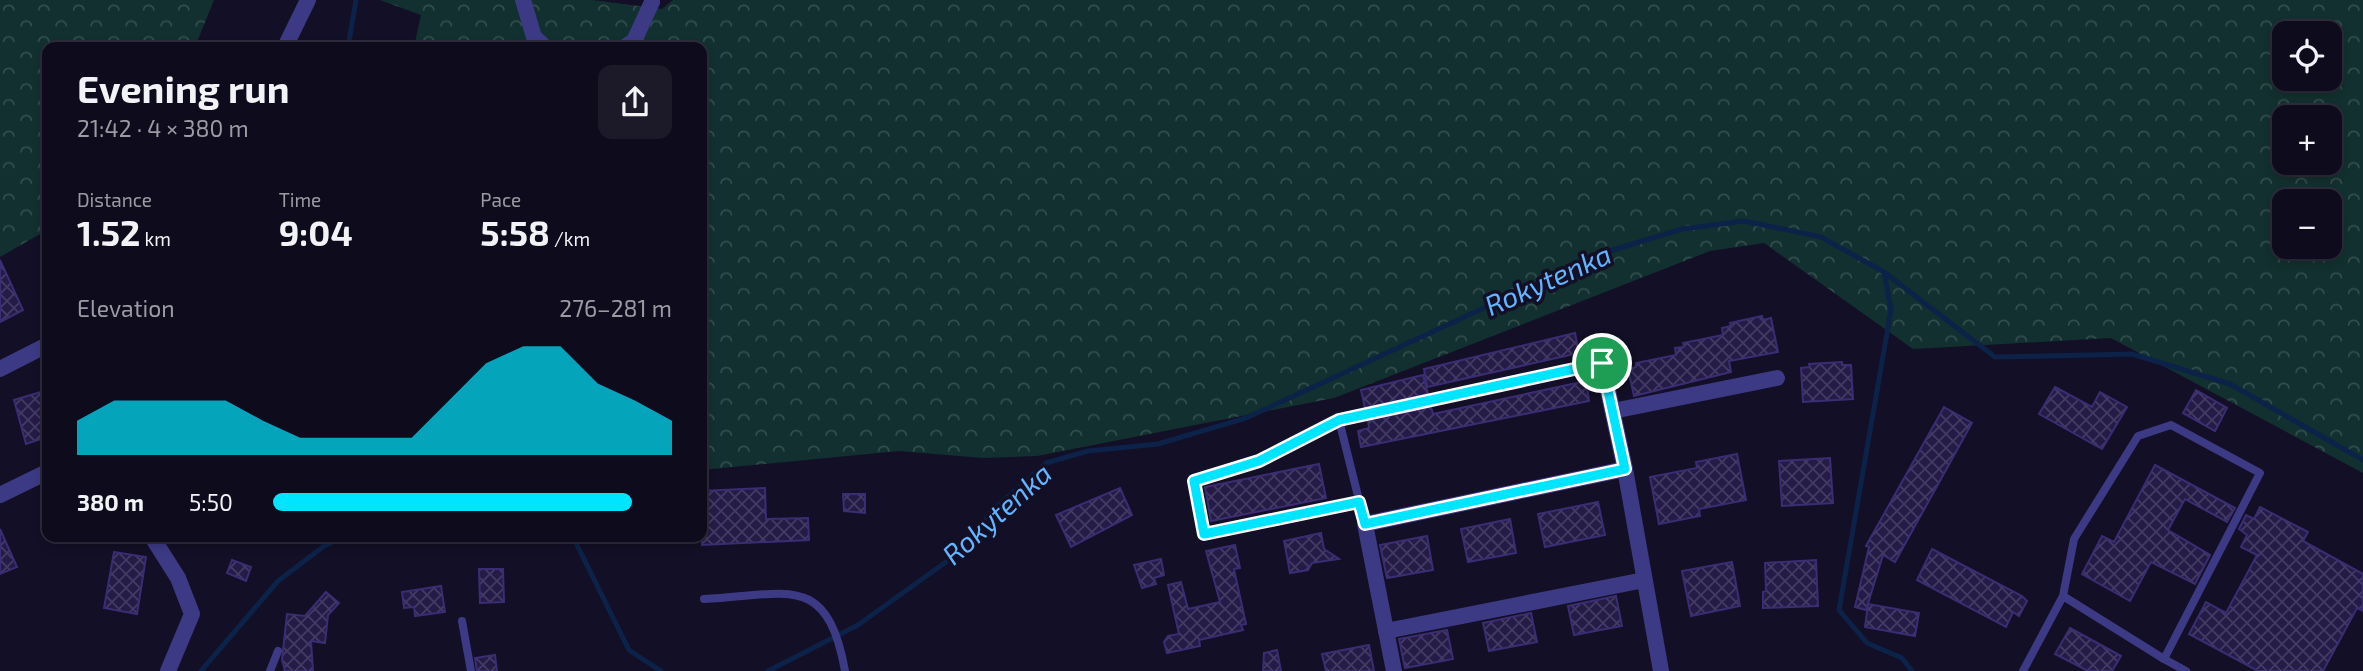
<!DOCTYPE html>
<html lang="en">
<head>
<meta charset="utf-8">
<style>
	:root { --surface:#0e0b1c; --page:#1c1929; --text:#f1f3f6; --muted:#9b9ba3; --line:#2e2b3b; --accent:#00e5ff }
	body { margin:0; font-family:"Exo 2",sans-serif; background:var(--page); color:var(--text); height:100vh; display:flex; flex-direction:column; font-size:26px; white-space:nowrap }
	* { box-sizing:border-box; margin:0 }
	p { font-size:23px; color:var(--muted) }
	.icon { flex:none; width:38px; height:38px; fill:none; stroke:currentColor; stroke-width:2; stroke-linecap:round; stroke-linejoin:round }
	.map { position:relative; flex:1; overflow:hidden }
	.sheet { position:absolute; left:42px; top:42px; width:665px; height:500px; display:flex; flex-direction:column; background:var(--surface); border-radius:14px; box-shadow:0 4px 10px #0003,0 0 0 2px var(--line) }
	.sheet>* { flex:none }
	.fabs { position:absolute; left:2272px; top:21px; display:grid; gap:14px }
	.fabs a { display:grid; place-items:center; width:70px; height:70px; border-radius:14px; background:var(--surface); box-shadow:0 4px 10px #0003,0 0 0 2px var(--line); font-size:35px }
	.pin { position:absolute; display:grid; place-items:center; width:60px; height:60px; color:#fff; margin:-30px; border:4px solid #fff; border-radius:50%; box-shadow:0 2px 7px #0007 }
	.round { display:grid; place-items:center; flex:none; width:74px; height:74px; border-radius:14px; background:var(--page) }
	.head { display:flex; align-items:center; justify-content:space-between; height:119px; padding:0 35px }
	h1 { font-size:38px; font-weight:700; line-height:52px }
	.figures { display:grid; grid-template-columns:repeat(3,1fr); gap:10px; height:119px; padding:7px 35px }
	.figures div { display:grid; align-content:center }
	.figures b { font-size:35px; font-weight:700 }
	.figures small { font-size:19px; font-weight:400 }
	.figures p { font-size:19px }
	.chart { height:196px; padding:14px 35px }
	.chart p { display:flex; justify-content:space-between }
	.chart svg { width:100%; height:126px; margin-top:7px; fill:var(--accent); opacity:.7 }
	ul { padding:0 35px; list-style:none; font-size:23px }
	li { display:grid; grid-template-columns:112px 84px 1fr; align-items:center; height:52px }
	li i { height:18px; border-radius:9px; background:var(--accent) }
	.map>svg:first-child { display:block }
</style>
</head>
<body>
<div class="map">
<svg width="2363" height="671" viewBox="0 0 2363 671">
	<defs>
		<pattern id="forest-crowns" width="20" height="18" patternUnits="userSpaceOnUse" patternTransform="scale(1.75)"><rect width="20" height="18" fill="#12302f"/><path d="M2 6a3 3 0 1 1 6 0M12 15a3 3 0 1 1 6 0" fill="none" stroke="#344d4e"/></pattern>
		<pattern id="building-cross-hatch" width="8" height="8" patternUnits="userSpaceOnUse" patternTransform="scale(1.75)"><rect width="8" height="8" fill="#241b47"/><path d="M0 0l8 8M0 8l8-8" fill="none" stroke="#433b63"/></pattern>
	</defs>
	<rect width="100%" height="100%" fill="#130f26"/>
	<g fill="url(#forest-crowns)" fill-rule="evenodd">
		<path d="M0,0h214l-19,47h-148v183l-47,27z"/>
		<path d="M380,0h213l69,9 11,-9h1690v473l-252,-135 -198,11 -149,-106 -54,8 -376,147 -297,58 -54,2 -84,-7 -197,19v-423h-288l7,-32zM2284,33h45v46h-45zM2284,117h45v46h-45zM2284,201h45v46h-45z"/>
	</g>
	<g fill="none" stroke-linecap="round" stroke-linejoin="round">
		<g stroke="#0c2248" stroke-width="5">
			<path d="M348,47l8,-47"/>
			<path d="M1884,272l7,38 -52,300 28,33 35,15 10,13"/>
			<path d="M573,537l56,113 32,21"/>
			<path d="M201,671l77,-90 46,-35 19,-9"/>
			<path d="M768,671l90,-46 106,-76 27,-37 55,-49 42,-12 70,-7 88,-26 357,-165 79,-24 62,-8 77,16 63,35 111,85 137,-3 98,30 133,76"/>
		</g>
	</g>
	<g fill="url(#building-cross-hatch)" stroke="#3b2d73" stroke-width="2">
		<path d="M0,260l23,50 -23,12z"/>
		<path d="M1762,316l1,4 8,-2 7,34 -49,9 2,11 -97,24 -6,-27 8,-2v-4l40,-8 -1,-7 9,-1 -1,-4 40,-8 -1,-7 9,-2 -1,-3z"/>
		<path d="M1575,333l4,20 -152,34 -3,-18z"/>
		<path d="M1842,362v3h9l2,34 -50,3 -2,-34 9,-1 -1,-3z"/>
		<path d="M1423,375l5,19 -63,14 -4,-18z"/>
		<path d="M1586,381l3,20 -228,46 -3,-16 11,-3 -1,-8 63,-13 2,7z"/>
		<path d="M2055,387l37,20 8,-15 27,15 -25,42 -63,-35z"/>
		<path d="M47,390v47l-21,7 -12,-44z"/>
		<path d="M2196,390l31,18 -12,23 -32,-18z"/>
		<path d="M1944,407l28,16 -77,139 -12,-7 -17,55 -11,-3 14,-60 -3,-1z"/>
		<path d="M1737,454l9,46 -47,9 1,7 -41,8 -9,-47 47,-9 -1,-6z"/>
		<path d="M1830,458l3,45 -51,3 -3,-45z"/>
		<path d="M1319,464l7,34 -115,23 -6,-34z"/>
		<path d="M2155,465l80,43 -8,14 -42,-23 -17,31 42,25 -15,29 -44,-22 -21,39 -48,-27 20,-38 12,6z"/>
		<path d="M765,488l1,31 42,-1 1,22 -107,5v-54z"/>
		<path d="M1120,488l12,27 -61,32 -15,-32z"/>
		<path d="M843,494h22v19l-21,-2z"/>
		<path d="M1598,502l7,33 -60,12 -7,-33z"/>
		<path d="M2260,507l48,25 -5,9 60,33v37l-6,-3 -34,63h-65l-69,-37 17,-32 20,11 31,-58 -16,-8 6,-12 -8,-6 7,-14 8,4z"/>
		<path d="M1510,519l6,34 -48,9 -7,-33z"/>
		<path d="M0,529l17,38 -17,7z"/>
		<path d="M1321,533l3,16 15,10 -27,4 -4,7 -18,3 -6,-32z"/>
		<path d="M1427,536l6,34 -46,8 -7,-33z"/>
		<path d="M1235,545l5,23 -6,1 1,5 11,50 -5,1 2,5 -44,10 1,6 -33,7 -3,-11 4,-6 11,-2 -11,-49 13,-3 7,27 32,-7 -14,-51z"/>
		<path d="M1932,549l90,47 5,5 -8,15 -6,-4 -7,15 -89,-47z"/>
		<path d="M114,552l32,5 -9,57 -33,-6z"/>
		<path d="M1161,559l3,16 -10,3 2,6 -14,4 -8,-23z"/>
		<path d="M232,560l19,7 -5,14 -19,-8z"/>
		<path d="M1816,560l2,46 -55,2v-16l3,-1 -1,-28z"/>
		<path d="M1732,562l8,44 -49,10 -9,-45z"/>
		<path d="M479,569h24l1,33 -24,1z"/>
		<path d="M441,586l4,26 -30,4 -1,-9 -10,1 -2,-16z"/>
		<path d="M326,592l13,11 -11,12 -3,28 -14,-2 2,30h-28l-3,-11 5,-46 18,2z"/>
		<path d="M1616,596l6,30 -48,9 -6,-29z"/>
		<path d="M1868,604l51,9 -4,23 -50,-9z"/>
		<path d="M1531,613l6,29 -48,9 -6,-28z"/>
		<path d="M2070,628l51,28 -9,15h-24l-33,-17z"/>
		<path d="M1447,630l6,29 -48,9 -6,-29z"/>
		<path d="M1369,645l5,26h-48l-4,-17z"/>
		<path d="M1277,650l4,21h-18l1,-18z"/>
		<path d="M495,655l2,16h-20l-2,-13z"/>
	</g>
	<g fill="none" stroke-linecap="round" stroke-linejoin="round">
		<g stroke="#3d3a85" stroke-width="8">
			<path d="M1339,420l-80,41 -65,20 10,53 155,-32"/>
			<path d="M1365,524l-26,-104 263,-57"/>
			<path d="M704,599c83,-4 123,-28 141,72"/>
			<path d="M462,621l9,50"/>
			<path d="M2164,659l22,12"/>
			<path d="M270,671l8,-20"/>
			<path d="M2023,671l40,-75 11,-57 64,-103 33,-11 89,48 -96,186 -101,-63"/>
		</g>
		<g stroke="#3d3a85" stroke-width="16">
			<path d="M523,0l11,37 11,10"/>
			<path d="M285,47l23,-47"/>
			<path d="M625,47l9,-6 18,-39"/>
			<path d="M1602,363l23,106"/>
			<path d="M0,369l47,-24"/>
			<path d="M1613,411l164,-33"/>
			<path d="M0,495l47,-23"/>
			<path d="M152,537l26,41 14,36 -24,57"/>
			<path d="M1386,631l258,-51"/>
			<path d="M1394,671l-29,-147 260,-55 36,202"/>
		</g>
	</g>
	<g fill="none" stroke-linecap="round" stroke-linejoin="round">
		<defs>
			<path id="route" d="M1602,363l23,106 -260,55 -6,-22 -155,32 -10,-53 65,-20 80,-41z"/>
		</defs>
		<use href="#route" stroke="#fff" stroke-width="14"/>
		<use href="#route" stroke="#00e5ff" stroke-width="9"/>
	</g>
	<g text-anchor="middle" stroke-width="7" stroke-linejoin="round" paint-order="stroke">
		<g font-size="28" font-style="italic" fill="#62b6ff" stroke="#130f26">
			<text transform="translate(1548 280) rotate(-24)" y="10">Rokytenka</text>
			<text transform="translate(997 514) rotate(-42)" y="10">Rokytenka</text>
		</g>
	</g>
</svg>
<div class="fabs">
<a><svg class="icon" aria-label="locate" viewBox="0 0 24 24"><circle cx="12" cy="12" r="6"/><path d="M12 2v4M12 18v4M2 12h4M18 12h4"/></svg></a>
<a>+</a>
<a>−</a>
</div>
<div class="pin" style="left:1602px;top:363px;background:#1e9e55"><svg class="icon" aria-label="arrive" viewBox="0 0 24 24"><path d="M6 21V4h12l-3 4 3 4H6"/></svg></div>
<section class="sheet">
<div class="head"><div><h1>Evening run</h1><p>21:42 · 4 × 380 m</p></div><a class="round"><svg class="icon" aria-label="share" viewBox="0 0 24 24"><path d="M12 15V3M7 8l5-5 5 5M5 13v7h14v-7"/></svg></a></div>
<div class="figures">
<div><p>Distance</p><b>1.52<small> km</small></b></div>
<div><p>Time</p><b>9:04</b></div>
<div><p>Pace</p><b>5:58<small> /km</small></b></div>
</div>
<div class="chart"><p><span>Elevation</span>276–281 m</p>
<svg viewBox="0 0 160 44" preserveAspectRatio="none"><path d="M0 44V32L10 25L20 25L30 25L40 25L50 32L60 38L70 38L80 38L90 38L100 25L110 12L120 6L130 6L140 19L150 25L160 32V44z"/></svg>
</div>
<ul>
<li><b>380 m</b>5:50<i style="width:90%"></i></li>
</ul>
</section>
</div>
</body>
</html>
